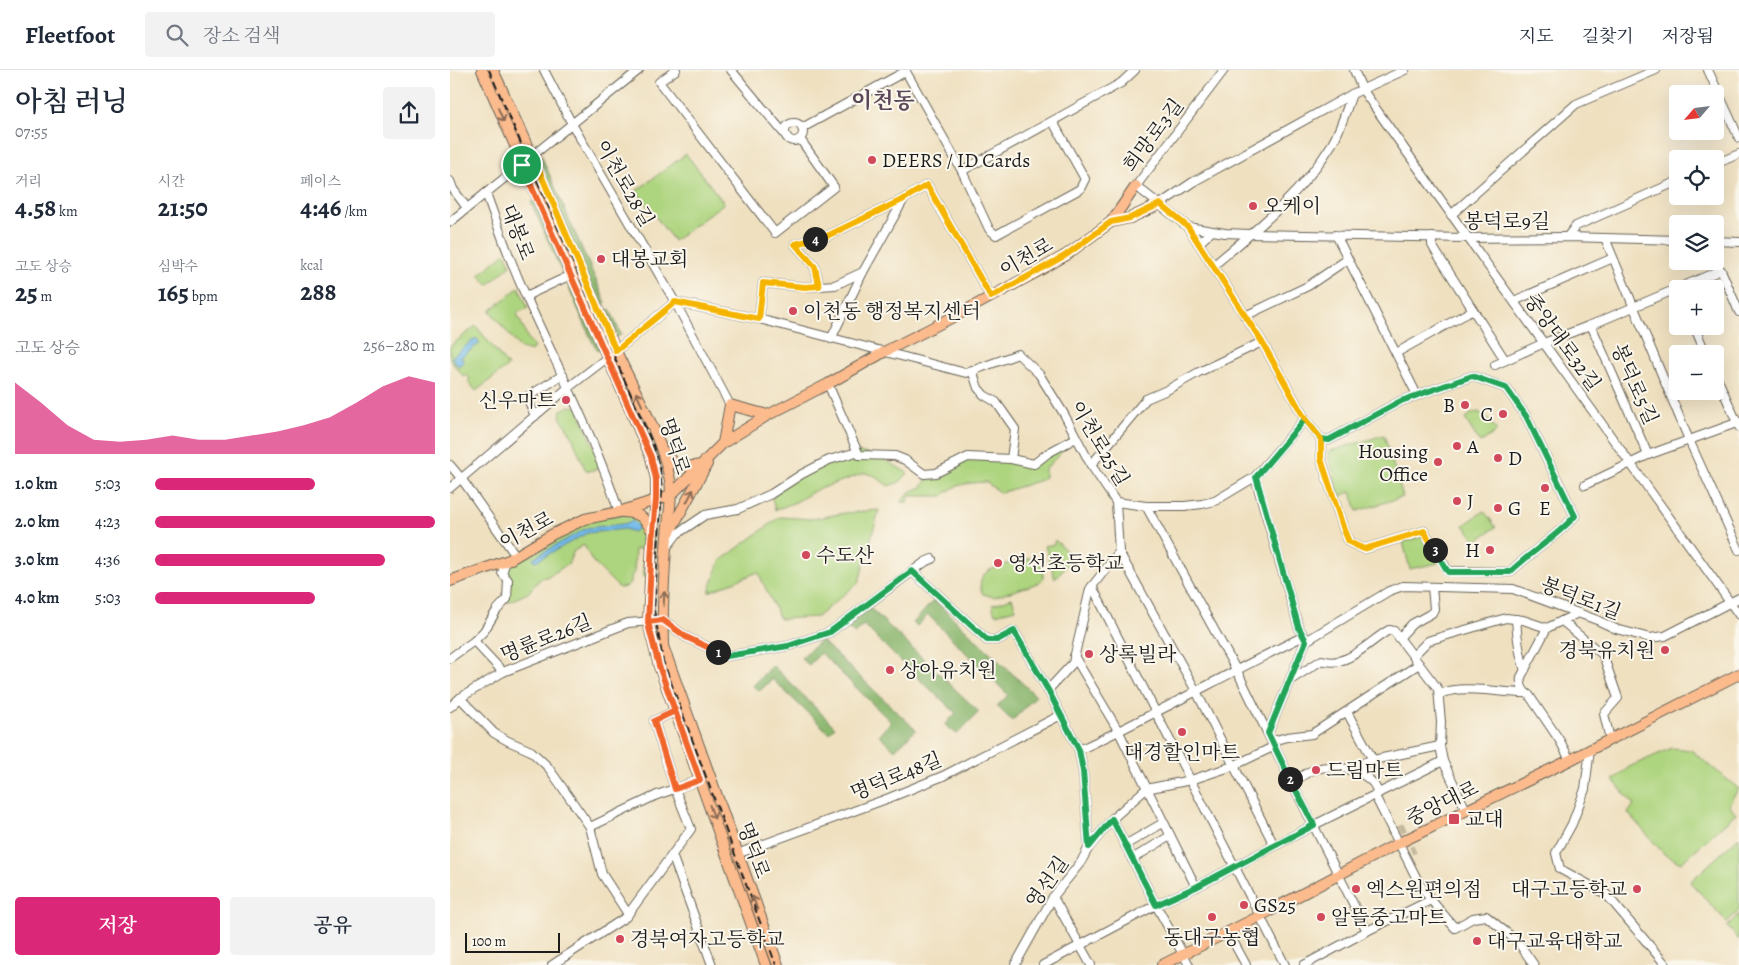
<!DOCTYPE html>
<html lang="ko">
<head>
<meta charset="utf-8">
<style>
	:root { --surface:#fff; --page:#f2f2f3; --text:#1f2937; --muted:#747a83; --line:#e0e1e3; --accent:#db2777 }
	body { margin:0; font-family:Alegreya,"Noto Serif KR",serif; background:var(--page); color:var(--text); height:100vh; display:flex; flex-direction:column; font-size:19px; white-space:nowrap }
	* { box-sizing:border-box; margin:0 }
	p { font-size:16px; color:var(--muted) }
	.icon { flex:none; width:28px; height:28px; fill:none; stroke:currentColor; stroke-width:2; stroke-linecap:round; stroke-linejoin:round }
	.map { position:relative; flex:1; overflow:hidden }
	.panel { display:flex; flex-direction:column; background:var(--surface); width:450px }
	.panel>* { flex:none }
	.needle { width:32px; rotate:242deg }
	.controls { position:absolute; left:1219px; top:15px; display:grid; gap:10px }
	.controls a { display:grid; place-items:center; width:55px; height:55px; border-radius:5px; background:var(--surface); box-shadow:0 5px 20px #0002; font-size:25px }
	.scale { position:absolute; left:15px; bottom:12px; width:95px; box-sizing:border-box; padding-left:5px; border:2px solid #1c1c1c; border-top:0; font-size:14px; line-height:18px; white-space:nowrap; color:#1c1c1c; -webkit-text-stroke:4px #fbf7ec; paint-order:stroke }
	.pin { position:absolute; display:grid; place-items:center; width:42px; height:42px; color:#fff; margin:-21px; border:2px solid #fff; border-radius:50%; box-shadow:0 1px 5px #0007 }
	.km { position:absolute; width:25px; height:25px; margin:-12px; border-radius:50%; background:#222; color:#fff; font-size:14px; line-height:25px; text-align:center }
	.round { display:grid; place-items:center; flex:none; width:52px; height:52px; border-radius:5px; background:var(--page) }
	.headline { display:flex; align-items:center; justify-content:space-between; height:85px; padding:0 15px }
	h1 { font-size:28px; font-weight:600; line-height:38px }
	.figures { display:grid; grid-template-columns:repeat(3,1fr); gap:8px; height:85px; padding:5px 15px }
	.figures div { display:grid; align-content:center }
	.figures b { font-size:25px; font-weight:600 }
	.figures small { font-size:14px; font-weight:400 }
	.figures p { font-size:14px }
	.chart { height:140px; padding:10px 15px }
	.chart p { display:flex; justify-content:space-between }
	.chart svg { width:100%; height:90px; margin-top:5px; fill:var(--accent); opacity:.7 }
	.cta { display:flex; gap:10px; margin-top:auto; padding:10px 15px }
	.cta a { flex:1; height:58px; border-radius:5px; background:var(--accent); color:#fff; font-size:20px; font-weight:600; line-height:58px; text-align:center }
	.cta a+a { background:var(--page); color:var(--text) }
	ul { padding:0 15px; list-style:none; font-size:16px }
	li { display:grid; grid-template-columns:80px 60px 1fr; align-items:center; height:38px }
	li i { height:12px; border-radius:6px; background:var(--accent) }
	header { display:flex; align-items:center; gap:30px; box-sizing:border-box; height:70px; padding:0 25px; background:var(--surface); border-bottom:1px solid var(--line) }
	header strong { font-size:24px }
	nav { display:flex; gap:28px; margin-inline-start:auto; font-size:18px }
	.search { width:350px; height:45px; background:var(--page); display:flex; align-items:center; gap:12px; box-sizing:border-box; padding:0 18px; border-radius:5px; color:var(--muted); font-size:19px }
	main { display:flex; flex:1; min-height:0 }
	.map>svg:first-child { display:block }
</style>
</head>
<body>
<header>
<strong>Fleetfoot</strong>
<div class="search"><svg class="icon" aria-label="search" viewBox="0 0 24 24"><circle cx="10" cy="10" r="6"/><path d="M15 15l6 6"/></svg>장소 검색</div>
<nav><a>지도</a><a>길찾기</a><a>저장됨</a></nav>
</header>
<main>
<section class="panel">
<div class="headline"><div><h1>아침 러닝</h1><p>07:55</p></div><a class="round"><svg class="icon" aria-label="share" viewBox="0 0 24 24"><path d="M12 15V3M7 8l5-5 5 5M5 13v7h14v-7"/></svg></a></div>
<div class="figures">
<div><p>거리</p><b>4.58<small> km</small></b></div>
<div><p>시간</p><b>21:50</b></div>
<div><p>페이스</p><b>4:46<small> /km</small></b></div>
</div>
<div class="figures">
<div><p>고도 상승</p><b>25<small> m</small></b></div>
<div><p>심박수</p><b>165<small> bpm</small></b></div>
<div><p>kcal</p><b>288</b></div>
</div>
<div class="chart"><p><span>고도 상승</span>256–280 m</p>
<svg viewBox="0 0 160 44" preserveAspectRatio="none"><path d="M0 44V9L10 19L20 30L30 37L40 38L50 37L60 35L70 37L80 37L90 35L100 33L110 30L120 26L130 19L140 11L150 6L160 9V44z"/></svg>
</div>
<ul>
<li><b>1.0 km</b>5:03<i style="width:57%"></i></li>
<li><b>2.0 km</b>4:23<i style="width:100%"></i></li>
<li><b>3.0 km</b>4:36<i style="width:82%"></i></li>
<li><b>4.0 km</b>5:03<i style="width:57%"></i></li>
</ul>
<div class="cta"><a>저장</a><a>공유</a></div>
</section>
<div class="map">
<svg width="1289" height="895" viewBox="0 0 1289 895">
	<rect width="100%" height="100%" fill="#fbf7ec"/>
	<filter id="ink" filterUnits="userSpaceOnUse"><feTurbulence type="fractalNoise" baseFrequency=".02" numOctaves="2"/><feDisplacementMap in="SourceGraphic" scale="10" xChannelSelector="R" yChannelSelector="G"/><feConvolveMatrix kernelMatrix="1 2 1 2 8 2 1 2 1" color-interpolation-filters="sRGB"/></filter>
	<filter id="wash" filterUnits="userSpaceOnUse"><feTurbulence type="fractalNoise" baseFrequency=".0096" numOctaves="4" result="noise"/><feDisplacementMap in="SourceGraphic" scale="20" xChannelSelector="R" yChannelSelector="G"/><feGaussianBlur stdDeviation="1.12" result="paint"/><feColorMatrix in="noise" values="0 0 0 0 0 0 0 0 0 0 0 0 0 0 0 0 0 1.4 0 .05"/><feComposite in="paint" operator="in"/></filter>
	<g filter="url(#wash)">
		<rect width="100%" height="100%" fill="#efe0c0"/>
		<g fill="#add47e" stroke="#64784d">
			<path d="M236,84l38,49 -50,38 -38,-50z"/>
			<path d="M55,183l6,12 -23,20 -9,-10z"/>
			<path d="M69,217l9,21 -11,5 12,28 5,6 -3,4 -11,-3 -30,-37z"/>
			<path d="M26,256l32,40 -32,25 -8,-10 2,-2 -3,-4 -3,2 -14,-17v-14z"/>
			<path d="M119,336l8,1 26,60 -14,4 -4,-2 -14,-35 -11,-17 1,-7z"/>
			<path d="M1029,342l11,9 7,10 -17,12 -15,-24 7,-6z"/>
			<path d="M934,365l19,62 -46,14 -6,-19 -11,4 -13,-44z"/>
			<path d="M614,374l2,4 -21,21v8l-4,3 -41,13 -14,-11c-16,1 -31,1 -43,14h-34l-1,6h-6c4,-10 11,-11 20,-15l4,-7 42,-23 66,7z"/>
			<path d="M407,382l19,3 32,18 -8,9 -12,4 -13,-10 -10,-3 -49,17 -20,12 -21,8 -4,-16 31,-20z"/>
			<path d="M429,440l-20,72 -42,35 -37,2 -22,-47 -49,20 11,-31 60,-44 32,2 33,-6z"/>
			<path d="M1034,441l12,16 -20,14 -12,-16z"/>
			<path d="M186,443l17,19 -3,48 -7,-4 1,-27h-9l-1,24 -3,3v6l-5,5 -7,1 -27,-27 -8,-16 -10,6 -6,13 -17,11 -11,4 -12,14 -20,9v-22l-6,-7 4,-12 79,-42z"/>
			<path d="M973,466l15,27 -28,6 -7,-27z"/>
			<path d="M605,470l18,17 -18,22 -10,-33 9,-2z"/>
			<path d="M581,488c11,2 13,10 12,20l-4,5 -45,14 -11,-3c-4,-7 -4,-17 4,-22 7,-6 33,-11 44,-14z"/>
			<path d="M562,528l4,11 -21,5 -3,-9z"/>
			<path d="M1222,678l19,2 48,39 -6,8 -4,8 7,8 -55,50 -16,-8 -37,-42 6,-8 -21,-25 16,-13z"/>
			<path d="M1289,767v74l-12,11 -37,-40z"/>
			<path d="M1289,844v26l-12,-14z"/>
		</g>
		<g fill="#8ab66d" stroke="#536944">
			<path d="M89,81l67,152 -8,4 -65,-151z"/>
			<path d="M87,129l66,148 -5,3 -5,-7 -62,-141z"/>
			<path d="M160,239l11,26 -10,4 -11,-26z"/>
			<path d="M484,530l102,96 -24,25 -15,-15 11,-11 -80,-80 -11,11 -4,-3z"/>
			<path d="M418,536l111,106 -22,22 -12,-9 11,-12 -53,-49 -39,-39 -9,9 -8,-7z"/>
			<path d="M371,570l95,90 -21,20 -16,-15 12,-13 -70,-69 -12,12 -8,-7z"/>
			<path d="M322,595l63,62 -6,6 -57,-54 -12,12 -7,-5z"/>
		</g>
		<g fill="#73bbeb" stroke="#486c84">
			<path d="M26,268l4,5 -19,14 3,5 -6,4 -6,-8 1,-2z"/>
			<path d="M183,451l4,4 1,3 -4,4 -9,-3 -38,4 -49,27 -3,1 -2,-3 54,-30 36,-4z"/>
		</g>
	</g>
	<g filter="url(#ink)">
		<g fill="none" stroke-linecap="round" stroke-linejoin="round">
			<g stroke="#c5b99f" stroke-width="8" stroke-dasharray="8 4" stroke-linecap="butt">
				<path d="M938,766l17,-9"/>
				<path d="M950,786l15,-7"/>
			</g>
			<defs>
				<g id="minor">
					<path d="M94,0l28,54 103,178 84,17 207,54 52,-19 21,20 25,40 27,51 25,37 3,50 -29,37 -17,74 -25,27"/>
					<path d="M226,0l-17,12 116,151 59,-46 -34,-48"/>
					<path d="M281,0l56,67"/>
					<path d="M455,0l57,101 27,58 7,6 84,-46 5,-10 -32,-57"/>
					<path d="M774,0l-88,116 52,41 37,6 25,1 216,4 101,-1 111,3"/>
					<path d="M904,0l8,19c124,176 252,350 377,526"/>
					<path d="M1258,0l31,68"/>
					<circle cx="344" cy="62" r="9"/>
					<path d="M352,58l104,-57"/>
					<path d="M1265,94l24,-10"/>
					<path d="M512,101l159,-88 14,-13"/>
					<path d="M0,111l3,8 14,19"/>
					<path d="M36,123c11,31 22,62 35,92 33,76 72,148 98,227"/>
					<path d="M710,134l33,-22 159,-88 53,-24"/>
					<path d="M1001,145l125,-111 80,-34"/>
					<path d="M0,152l189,-152"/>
					<path d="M738,157l74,115 43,77 16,20 8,1 72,-39 71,-25 34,12 20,28 49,100c-19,21 -44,36 -65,56l-62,-1 -24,-40 -60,18 -15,-7 -5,-12 -23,-71v-20"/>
					<path d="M886,165l78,154"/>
					<path d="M982,167v8l4,7 69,108"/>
					<path d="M1117,167l9,-11 102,-45"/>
					<path d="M1155,168l84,202 50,110"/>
					<path d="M1265,171l24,1"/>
					<path d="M749,173l13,-12"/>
					<path d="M764,195c43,-36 88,-72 118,-121 9,-15 14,-34 20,-50"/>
					<path d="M369,216l-4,-19 -20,-23 32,-8 77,-37"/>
					<path d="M76,226l45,-21"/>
					<path d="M1064,231l99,-43"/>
					<path d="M795,246l63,-30 40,-27"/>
					<path d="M309,249l4,-36 42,4 30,-2 28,-13"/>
					<path d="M1141,255l57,130"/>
					<path d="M1244,256l12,28"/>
					<path d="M381,269l32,-67 41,-73 23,-14 64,112"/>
					<path d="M946,283l77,-43"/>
					<path d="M1045,295l49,-22 47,-18 130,-55 18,42"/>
					<path d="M522,300l6,18 6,7 12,7 19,27 -4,30"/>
					<path d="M1265,303l24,54"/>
					<path d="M378,314l31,71 36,1 10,4 19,14 12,-1 32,-16 43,2 23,5 14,-11 28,-15"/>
					<path d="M85,346l-8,-19 36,-22"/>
					<path d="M0,395l11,13 55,78"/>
					<path d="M641,395l55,-66 21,-9 32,-18 63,-30"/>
					<path d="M805,407l44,151 7,12"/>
					<path d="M1135,415l63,-30 91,-33"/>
					<path d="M0,418l119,-101 47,-36 59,-49 55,103"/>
					<path d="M666,432l30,4h39l17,-2 13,-3 40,-24 50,-58"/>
					<path d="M696,436l93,169 53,108 75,148"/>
					<path d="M217,477l10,-13 28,-19 33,-6 33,-15 31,-20 27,-14 28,-8"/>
					<path d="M669,482l77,139 78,154"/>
					<path d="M462,501l75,69h10l17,-9 34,59 31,60 4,21 6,76 -8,15 -28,35 -38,68"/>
					<path d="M642,516l64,127 129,252"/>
					<path d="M1066,549c1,17 3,35 9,51"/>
					<path d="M1112,551l41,34 15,43 -14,16 6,25"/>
					<path d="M1097,558l-26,49c-1,7 1,14 8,18l31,46 10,19"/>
					<path d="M949,568l13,-14 20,-11 2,-4 -2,-22"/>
					<path d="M24,571l10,-10 13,-21 10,-11 1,-19 -6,-7 4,-12"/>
					<path d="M624,586l45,76 77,155"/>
					<path d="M963,586l15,-15 6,-2 72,-21 17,2 24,8 31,-15"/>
					<path d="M0,588l24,-17 29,31"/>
					<path d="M842,609l30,-19c25,9 47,-19 67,-30l5,1 44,58 3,33 -1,24 3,15 23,49"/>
					<path d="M990,624c23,-10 59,-1 85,-1"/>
					<path d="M10,628l34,35 14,8 23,10 17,16 42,60 12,47 26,40"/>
					<path d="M0,637l10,-9 43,-26 125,-49 35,-3 23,17 41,19 61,-10 42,-14 95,-70 7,-3"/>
					<path d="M897,642l26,48 -8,2 -6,11"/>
					<path d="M818,663l38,-92 83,-50 14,-5 110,3 84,31 19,9 34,9 15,-2 74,-38"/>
					<path d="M822,671l15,-4 25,-3 107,-70"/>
					<path d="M1140,679l-5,40 -13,35 -16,29 4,16 46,25 60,71"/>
					<path d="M629,680c76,-35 149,-77 225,-114"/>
					<path d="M923,690l67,-14"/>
					<path d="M842,713c7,-5 16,-12 24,-14 17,-5 45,0 57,14 2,3 4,7 6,10"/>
					<path d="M925,726l44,87 12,17 24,28 18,-10 13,-2 32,26 16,23"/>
					<path d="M662,749l44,86 33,60"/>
					<path d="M140,757l67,-32 43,-15"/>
					<path d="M675,775l38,-22"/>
					<path d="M639,777l23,-28 34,-30 45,-9 42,-14 42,-20"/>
					<path d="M287,784l152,-56 54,-22 118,-61"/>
					<path d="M222,785l40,110"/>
					<path d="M682,789l38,-23"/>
					<path d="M603,827l38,68"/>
					<path d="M778,862l18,33"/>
					<path d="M102,895l74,-48 65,-88 -16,-40 -21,-68 21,-10"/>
					<path d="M593,895l113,-60 40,-18 118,-62 129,-64"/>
					<path d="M854,895l63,-34 64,-31"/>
				</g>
				<g id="major">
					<path d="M32,0l169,387 5,22v20l-4,43 -4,80 11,44 107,299"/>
					<path d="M43,0c43,93 81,187 123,281 19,42 45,83 54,129 3,18 -2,38 -3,56 -3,36 -5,73 -4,110l115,319"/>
					<path d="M661,152l25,-36"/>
					<path d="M273,373l7,-38 38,10"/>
					<path d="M215,382c9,17 20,15 37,13"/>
					<path d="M173,442c18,1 20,5 30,20"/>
					<path d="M218,465l39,-71"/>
					<path d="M0,511l59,-21 44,-26 32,-15 34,-7 52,-17 52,-52 45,-28 60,-31 56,-32 77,-39 72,-39 33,-19 45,-33 19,-4 30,-14"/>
					<path d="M712,895l98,-49 139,-73 171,-83 169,-86"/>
				</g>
			</defs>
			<use href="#minor" stroke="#666155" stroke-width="10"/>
			<use href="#major" stroke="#666155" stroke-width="12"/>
			<use href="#minor" stroke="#fff" stroke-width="8"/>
			<use href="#major" stroke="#fbbb8d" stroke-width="10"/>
			<path stroke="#1c1c1c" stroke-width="2" stroke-dasharray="8 4" stroke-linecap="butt" d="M39,0l164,375 7,25 2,22 -8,118 9,51 113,304"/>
		</g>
		<defs><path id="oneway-shaft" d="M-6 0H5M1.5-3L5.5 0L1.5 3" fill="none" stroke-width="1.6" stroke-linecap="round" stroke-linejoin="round" transform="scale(1.25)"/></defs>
		<g stroke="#8c6c54">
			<use href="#oneway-shaft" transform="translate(51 45) rotate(67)"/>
			<use href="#oneway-shaft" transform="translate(189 329) rotate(-115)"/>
			<use href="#oneway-shaft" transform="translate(240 426) rotate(-62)"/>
			<use href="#oneway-shaft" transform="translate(214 529) rotate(-87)"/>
			<use href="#oneway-shaft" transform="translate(262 742) rotate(70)"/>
			<use href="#oneway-shaft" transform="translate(305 833) rotate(-110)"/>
		</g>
	</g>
	<g fill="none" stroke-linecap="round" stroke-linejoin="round" filter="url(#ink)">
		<defs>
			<path id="split-1" d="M72,95l129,292 5,22v20l-4,43 -4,80 1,6 10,38 16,45 -21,10 21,68 25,-9 -41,-114 -11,-44 15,-2 23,17 32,15"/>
			<path id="split-2" d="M268,582l9,4 61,-10 42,-14 82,-61 75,69h10l17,-9 34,59 31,60 4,21 6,76 23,-28 44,86 40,-18 118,-62 -24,-46"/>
			<path id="split-3" d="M840,709l-22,-46 38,-92 -7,-13 -43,-151 49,-58 16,20 8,1 72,-39 71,-25 34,12 20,28 49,100c-19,21 -44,36 -65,56h-62l-13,-22"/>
			<path id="split-4" d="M365,169l12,-3 77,-37 23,-14 64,112 75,-42 45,-33 19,-4 30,-14 28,23 74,115 43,77 16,20v20l23,71 5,12 15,7 60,-18 11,19"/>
			<path id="split-5" d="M72,95l11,-9 83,195 59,-49 84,17 4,-36 42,4 14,-1 -4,-19 -20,-23 20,-5"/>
		</defs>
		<use href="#split-1" stroke="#fff" stroke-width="10"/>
		<use href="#split-2" stroke="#fff" stroke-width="10"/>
		<use href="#split-3" stroke="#fff" stroke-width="10"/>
		<use href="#split-4" stroke="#fff" stroke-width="10"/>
		<use href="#split-5" stroke="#fff" stroke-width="10"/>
		<use href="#split-1" stroke="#f0652b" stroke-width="6"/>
		<use href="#split-2" stroke="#22a559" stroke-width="6"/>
		<use href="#split-3" stroke="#22a559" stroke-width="6"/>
		<use href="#split-4" stroke="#f5b400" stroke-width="6"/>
		<use href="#split-5" stroke="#f5b400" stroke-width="6"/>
	</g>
	<g fill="#d1495b" stroke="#fbf7ec" stroke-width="2">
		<circle cx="422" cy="90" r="5"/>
		<circle cx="803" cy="136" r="5"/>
		<circle cx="151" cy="189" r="5"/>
		<circle cx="343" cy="241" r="5"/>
		<circle cx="116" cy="330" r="5"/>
		<circle cx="1015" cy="335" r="5"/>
		<circle cx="1053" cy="344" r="5"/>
		<circle cx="1007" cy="376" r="5"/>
		<circle cx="1048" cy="388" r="5"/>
		<circle cx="988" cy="392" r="5"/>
		<circle cx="1095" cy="418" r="5"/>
		<circle cx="1007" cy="431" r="5"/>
		<circle cx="1048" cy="438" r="5"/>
		<circle cx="1040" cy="480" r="5"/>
		<circle cx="356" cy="485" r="5"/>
		<circle cx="548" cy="493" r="5"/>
		<circle cx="1215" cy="580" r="5"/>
		<circle cx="639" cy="584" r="5"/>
		<circle cx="440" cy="600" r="5"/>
		<circle cx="732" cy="662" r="5"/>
		<circle cx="866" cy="700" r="5"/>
		<rect x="998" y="743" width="12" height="12" rx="2.5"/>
		<circle cx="906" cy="819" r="5"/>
		<circle cx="1187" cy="819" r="5"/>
		<circle cx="794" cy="835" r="5"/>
		<circle cx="762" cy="847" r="5"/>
		<circle cx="871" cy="847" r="5"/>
		<circle cx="170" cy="869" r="5"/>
		<circle cx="1027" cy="871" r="5"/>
	</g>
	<g text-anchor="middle" stroke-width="4" stroke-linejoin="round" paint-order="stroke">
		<g font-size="20" fill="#1c1c1c" stroke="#fbf7ec">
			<text transform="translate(703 65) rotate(-53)" y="7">희망로3길</text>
			<text transform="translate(175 113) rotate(60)" y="7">이천로28길</text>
			<text x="1057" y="158">봉덕로9길</text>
			<text transform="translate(68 162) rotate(69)" y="7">대봉로</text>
			<text transform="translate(576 187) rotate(-30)" y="7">이천로</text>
			<text transform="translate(1113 272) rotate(54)" y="7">중앙대로32길</text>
			<text transform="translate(1185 314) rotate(66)" y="7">봉덕로5길</text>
			<text transform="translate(650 373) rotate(59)" y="7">이천로25길</text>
			<text transform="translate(225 376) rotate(72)" y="7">명덕로</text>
			<text transform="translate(76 460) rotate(-28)" y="7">이천로</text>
			<text transform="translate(1131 528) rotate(21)" y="7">봉덕로1길</text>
			<text transform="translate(96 568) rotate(-22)" y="7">명륜로26길</text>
			<text transform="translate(446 706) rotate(-22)" y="7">명덕로48길</text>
			<text transform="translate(992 733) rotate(-26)" y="7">중앙대로</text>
			<text transform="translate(304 780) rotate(70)" y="7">명덕로</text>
			<text transform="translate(597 812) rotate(-55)" y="7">영선길</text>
		</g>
		<g font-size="20" fill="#1c1c1c" stroke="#fbf7ec" text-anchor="start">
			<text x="432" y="97">DEERS / ID Cards</text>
			<text x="813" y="143">오케이</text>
			<text x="161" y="196">대봉교회</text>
			<text x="353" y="248">이천동 행정복지센터</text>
			<text x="106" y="337" text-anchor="end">신우마트</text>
			<text x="1005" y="342" text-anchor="end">B</text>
			<text x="1043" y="351" text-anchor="end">C</text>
			<text x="1017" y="383">A</text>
			<text x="978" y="388" text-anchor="end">Housing<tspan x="978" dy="23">Office</tspan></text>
			<text x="1058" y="395">D</text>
			<text x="1017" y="438">J</text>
			<text x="1058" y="445">G</text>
			<text x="1095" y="445" text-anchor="middle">E</text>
			<text x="1030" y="487" text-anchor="end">H</text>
			<text x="366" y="492">수도산</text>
			<text x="558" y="500">영선초등학교</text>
			<text x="1205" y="587" text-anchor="end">경북유치원</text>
			<text x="649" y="591">상록빌라</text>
			<text x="450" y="607">상아유치원</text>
			<text x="732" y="689" text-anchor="middle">대경할인마트</text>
			<text x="876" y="707">드림마트</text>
			<text x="1015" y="756">교대</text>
			<text x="916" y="826">엑스원편의점</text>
			<text x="1177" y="826" text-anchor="end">대구고등학교</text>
			<text x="804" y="842">GS25</text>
			<text x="881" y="854">알뜰중고마트</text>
			<text x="762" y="874" text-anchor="middle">동대구농협</text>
			<text x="180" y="876">경북여자고등학교</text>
			<text x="1037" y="878">대구교육대학교</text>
		</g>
		<g font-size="22" font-weight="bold" fill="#5b4859" stroke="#fbf7ec">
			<text x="433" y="38">이천동</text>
		</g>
	</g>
</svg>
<div class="controls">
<a><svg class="needle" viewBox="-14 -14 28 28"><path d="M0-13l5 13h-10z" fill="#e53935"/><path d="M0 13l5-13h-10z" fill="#747a83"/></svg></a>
<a><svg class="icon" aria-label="locate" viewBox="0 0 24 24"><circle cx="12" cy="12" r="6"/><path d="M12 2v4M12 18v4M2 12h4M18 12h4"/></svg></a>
<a><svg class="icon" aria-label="layers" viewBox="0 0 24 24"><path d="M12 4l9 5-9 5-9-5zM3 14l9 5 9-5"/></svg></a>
<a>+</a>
<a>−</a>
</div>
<div class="scale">100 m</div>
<div class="pin" style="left:72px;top:95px;background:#1e9e55"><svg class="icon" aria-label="arrive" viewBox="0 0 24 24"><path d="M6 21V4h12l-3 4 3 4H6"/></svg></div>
<b class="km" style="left:268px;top:582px">1</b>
<b class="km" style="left:840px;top:709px">2</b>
<b class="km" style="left:985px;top:480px">3</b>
<b class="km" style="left:365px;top:169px">4</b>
</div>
</main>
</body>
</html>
